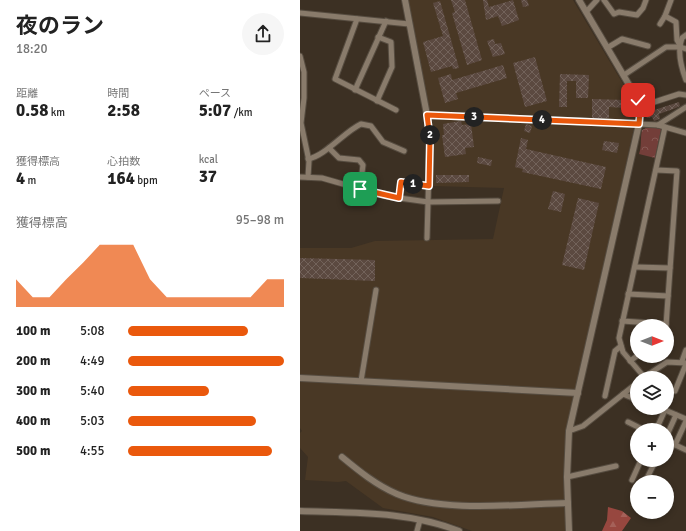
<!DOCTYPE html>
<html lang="ja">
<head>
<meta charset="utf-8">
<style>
	:root { --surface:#fff; --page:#f6f6f6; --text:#222; --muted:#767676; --accent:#ea580c }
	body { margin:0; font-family:Signika,"Noto Sans JP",sans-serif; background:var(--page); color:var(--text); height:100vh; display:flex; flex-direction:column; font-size:15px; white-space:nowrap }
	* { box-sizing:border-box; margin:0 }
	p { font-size:13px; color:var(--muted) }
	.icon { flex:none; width:22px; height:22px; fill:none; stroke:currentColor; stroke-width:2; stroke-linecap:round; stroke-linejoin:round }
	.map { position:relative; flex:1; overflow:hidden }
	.details { display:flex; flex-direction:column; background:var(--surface); width:300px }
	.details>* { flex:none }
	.needle { width:26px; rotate:90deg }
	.controls { position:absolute; left:330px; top:319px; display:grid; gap:8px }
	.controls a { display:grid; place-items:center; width:44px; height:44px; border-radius:50%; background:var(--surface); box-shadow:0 2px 6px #0003; font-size:20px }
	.pin { position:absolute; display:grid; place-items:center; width:34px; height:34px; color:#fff; margin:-17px; border-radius:8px; box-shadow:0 2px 6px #0006 }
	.km { position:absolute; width:20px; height:20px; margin:-10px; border-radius:50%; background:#222; color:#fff; font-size:11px; line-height:20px; text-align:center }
	.round { display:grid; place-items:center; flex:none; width:42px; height:42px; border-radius:21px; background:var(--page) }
	.headline { display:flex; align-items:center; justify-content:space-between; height:68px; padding:0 16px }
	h1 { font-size:22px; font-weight:700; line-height:30px }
	.figures { display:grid; grid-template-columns:repeat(3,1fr); gap:6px; height:68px; padding:4px 16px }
	.figures div { display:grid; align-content:center }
	.figures b { font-size:17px; font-weight:700 }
	.figures small { font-size:11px; font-weight:400 }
	.figures p { font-size:11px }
	.chart { height:112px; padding:8px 16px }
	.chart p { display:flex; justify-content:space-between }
	.chart svg { width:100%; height:72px; margin-top:4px; fill:var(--accent); opacity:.7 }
	ul { padding:0 16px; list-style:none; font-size:13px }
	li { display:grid; grid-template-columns:64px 48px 1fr; align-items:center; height:30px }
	li i { height:10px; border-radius:5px; background:var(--accent) }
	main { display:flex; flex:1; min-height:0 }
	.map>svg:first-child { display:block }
</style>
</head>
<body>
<main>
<section class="details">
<div class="headline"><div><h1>夜のラン</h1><p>18:20</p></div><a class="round"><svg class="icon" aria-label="share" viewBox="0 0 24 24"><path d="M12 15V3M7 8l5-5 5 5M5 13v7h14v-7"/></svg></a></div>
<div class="figures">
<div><p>距離</p><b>0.58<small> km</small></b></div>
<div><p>時間</p><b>2:58</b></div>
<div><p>ペース</p><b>5:07<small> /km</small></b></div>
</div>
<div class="figures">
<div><p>獲得標高</p><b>4<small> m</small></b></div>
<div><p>心拍数</p><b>164<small> bpm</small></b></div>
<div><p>kcal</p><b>37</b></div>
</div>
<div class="chart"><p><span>獲得標高</span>95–98 m</p>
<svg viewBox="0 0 160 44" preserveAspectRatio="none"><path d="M0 44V27L10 38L20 38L30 27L40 17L50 6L60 6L70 6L80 27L90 38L100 38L110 38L120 38L130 38L140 38L150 27L160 27V44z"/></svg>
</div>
<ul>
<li><b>100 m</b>5:08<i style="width:77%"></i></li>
<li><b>200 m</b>4:49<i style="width:100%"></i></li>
<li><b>300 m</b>5:40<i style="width:52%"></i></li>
<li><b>400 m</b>5:03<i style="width:82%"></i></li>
<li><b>500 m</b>4:55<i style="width:92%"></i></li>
</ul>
</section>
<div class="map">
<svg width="386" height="531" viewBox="0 0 386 531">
	<defs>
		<pattern id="forest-firs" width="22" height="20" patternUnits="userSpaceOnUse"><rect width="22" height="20" fill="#97473f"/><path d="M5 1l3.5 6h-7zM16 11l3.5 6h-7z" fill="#a56159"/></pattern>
		<pattern id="park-crowns" width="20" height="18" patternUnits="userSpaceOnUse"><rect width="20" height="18" fill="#733e39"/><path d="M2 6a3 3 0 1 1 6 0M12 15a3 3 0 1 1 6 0" fill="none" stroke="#865954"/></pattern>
		<pattern id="building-cross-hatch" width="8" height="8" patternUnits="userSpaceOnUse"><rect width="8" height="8" fill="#5b4940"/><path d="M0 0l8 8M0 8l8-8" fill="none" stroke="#72625a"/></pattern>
	</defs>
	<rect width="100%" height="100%" fill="#3c3023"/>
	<path fill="#493825" d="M107,0h166l62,104 1,6 -3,22 -67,301 -1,98h-93l-39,-14 -50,-9 -37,-27 -8,1 -33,-2 3,-23 -8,-9v-15l2,-2 -2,-3v-180h51l24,-7 118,-2 11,-51 -72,-2v-47z"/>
	<path fill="url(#forest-firs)" d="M308,507l14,4 9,7 -9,13h-20l5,-11z"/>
	<path fill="url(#park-crowns)" d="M348,127l12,1 1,2 -6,28 -16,-4c3,-8 1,-15 3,-24z"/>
	<g fill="url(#building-cross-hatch)">
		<path d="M151,0h14l17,60 -15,5 -15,-52 3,-1z"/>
		<path d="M183,0h4l2,7 24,-7 6,20 -17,6 -4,-10 -12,4z"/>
		<path d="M221,0h6l2,6 -6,1z"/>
		<path d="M140,1l19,67 -6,1 -1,-3 -21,6 -8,-30 20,-6 -10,-33z"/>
		<path d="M194,39l1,5 6,-1 4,11 -12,3 -6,-16z"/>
		<path d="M235,57l12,44 -22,6 -12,-44z"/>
		<path d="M203,65l4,13 -51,15 2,6 -13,4 -7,-25 13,-4 1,6z"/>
		<path d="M260,74l29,1 -1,23h-12v-17h-9v26h-8z"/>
		<path d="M292,99l33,1v8l-16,-1v11h-17z"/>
		<path d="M379,102l1,4 -4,2 -17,6 1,5 -6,2 -2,-4 -5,1 -2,-5z"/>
		<path d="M161,121l1,4 9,-1 3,23 -9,1 1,6 -21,3 -3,-22h2l-1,-11z"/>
		<path d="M226,124l6,2 -2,7 -6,-2z"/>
		<path d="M221,138l7,2 -2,9 80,18 -5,22 -79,-17 1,-3 -8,-2z"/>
		<path d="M304,141l15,2 -2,10 -15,-3z"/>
		<path d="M178,157l14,3 -1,6 -14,-3z"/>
		<path d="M136,175h33v7l-33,1z"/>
		<path d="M253,191l12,3 -4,18 -13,-3z"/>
		<path d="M278,198l21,5 -15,67 -22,-5z"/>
		<path d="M0,258l75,2v21l-75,-3z"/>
	</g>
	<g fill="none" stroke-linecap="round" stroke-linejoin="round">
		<defs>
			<g id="minor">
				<path d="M304,0l10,14 5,-2 18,3 6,-7 3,-8"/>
				<path d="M371,0l-6,16 11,6 1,18 4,7"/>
				<path d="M286,12l11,-12"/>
				<path d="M0,13l109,11"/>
				<path d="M57,19l-22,60 61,31"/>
				<path d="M360,24l5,-8"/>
				<path d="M386,35l-4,3c-5,13 -1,29 4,42"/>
				<path d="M307,48l15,-9 26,7"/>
				<path d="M0,56l4,16v26l-3,25 8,38 -1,16"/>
				<path d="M324,75l42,-28h14l6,2"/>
				<path d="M55,90l31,-69"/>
				<path d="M77,101l15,-34 -1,-25 -13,-5"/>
				<path d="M339,107l40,-13 7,1"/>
				<path d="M339,124l19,1 28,8"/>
				<path d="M358,125l28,-18"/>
				<path d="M29,148l10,10 20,2 4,5 -3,24"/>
				<path d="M8,159c17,-3 36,-27 53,-35l10,2 12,16 21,9"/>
				<path d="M356,170l21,1 -11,155"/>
				<path d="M0,177l22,1 63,18 43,6 2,-64 -3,-23"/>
				<path d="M99,198l2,-16 28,4"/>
				<path d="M127,238l1,-36 70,-1"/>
				<path d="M335,267l35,1"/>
				<path d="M328,294l40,2"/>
				<path d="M322,321l44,3"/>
				<path d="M330,361l7,-5"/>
				<path d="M382,361l4,-11"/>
				<path d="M343,378l24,-16 19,1"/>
				<path d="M345,378l-22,-26 -4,-14 46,-211"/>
				<path d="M61,381l15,-91"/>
				<path d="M367,388l8,3 11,-27"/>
				<path d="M323,394l14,6"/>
				<path d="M305,396l10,-45 6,-5"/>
				<path d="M328,422l16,8"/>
				<path d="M356,430l9,-20 21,9"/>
				<path d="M269,431l14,-5 54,-43"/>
				<path d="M367,435l9,-20"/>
				<path d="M367,441l19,9"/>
				<path d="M375,445l11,-24"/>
				<path d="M267,477l49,-11"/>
				<path d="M332,480l9,-20"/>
				<path d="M345,482l11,-22"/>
				<path d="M117,531l3,-11"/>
			</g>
			<g id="tertiary">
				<path d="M105,0l22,115 212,9"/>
				<path d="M0,378l278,15"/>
				<path d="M42,457c17,14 34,28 55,37 45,19 122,10 171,9"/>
				<path d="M0,511c54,2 108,0 159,20"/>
				<path d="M269,531l-2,-54 2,-46 70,-307 2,-12 -3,-12 -59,-100"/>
			</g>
		</defs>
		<use href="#minor" stroke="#564c40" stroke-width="7"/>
		<use href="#tertiary" stroke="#564c40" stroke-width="8"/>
		<use href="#minor" stroke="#897b6b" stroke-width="5"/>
		<use href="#tertiary" stroke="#897b6b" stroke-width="6"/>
	</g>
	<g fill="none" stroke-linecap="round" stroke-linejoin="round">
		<defs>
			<path id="route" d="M60,189l39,9 2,-16 28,4 1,-48 -3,-23 212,9 1,-12 -2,-12"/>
		</defs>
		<use href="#route" stroke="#fff" stroke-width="8"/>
		<use href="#route" stroke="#ea580c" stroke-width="5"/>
	</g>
</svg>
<div class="controls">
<a><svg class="needle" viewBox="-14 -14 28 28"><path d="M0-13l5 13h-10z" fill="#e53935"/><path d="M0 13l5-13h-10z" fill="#767676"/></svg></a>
<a><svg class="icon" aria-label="layers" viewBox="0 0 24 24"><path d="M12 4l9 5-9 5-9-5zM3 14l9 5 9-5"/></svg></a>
<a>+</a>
<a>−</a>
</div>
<div class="pin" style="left:60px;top:189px;background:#1e9e55"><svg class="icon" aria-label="arrive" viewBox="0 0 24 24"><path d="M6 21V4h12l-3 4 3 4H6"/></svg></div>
<div class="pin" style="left:338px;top:100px;background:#d93025"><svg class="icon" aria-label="check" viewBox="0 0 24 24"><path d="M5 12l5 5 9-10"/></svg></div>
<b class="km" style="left:113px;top:184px">1</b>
<b class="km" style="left:130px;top:135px">2</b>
<b class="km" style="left:174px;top:117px">3</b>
<b class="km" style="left:242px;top:120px">4</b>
</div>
</main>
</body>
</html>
